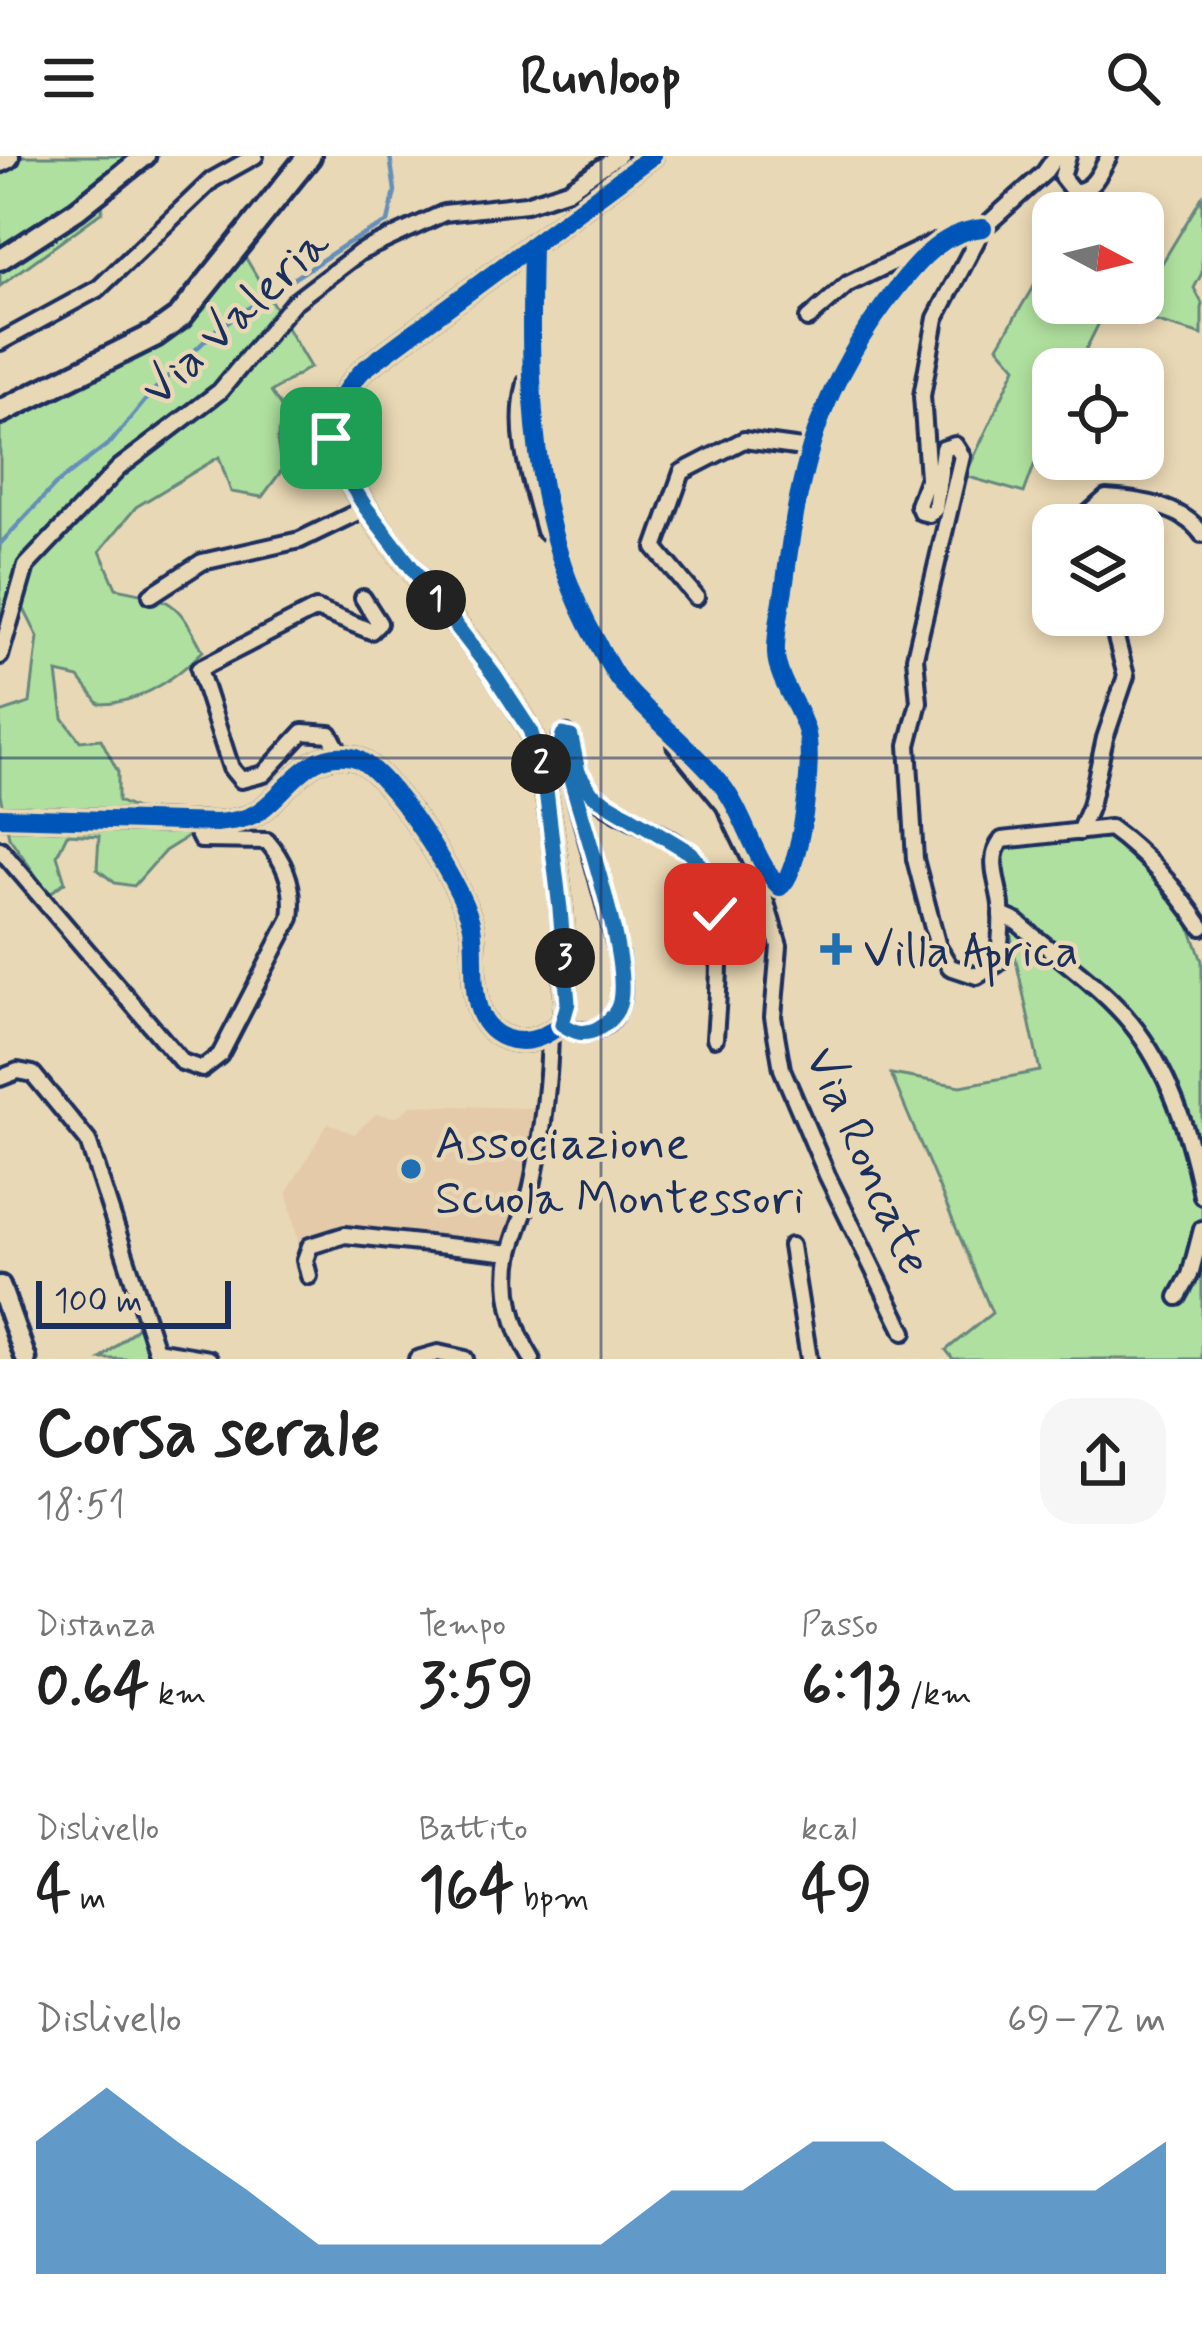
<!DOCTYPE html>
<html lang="it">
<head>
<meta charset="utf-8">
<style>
	:root { --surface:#fff; --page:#f6f6f6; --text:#222; --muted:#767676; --accent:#1f6fb2 }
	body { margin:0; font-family:Mynerve,sans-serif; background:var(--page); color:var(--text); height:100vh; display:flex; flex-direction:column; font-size:45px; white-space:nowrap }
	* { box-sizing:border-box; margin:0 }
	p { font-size:39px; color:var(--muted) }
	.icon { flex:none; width:66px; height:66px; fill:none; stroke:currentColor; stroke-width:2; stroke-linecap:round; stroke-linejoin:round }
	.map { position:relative; height:1203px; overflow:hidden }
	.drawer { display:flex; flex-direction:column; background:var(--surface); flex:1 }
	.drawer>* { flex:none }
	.needle { width:78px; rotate:97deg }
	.buttons { position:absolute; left:1032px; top:36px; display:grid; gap:24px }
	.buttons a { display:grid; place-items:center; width:132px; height:132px; border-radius:24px; background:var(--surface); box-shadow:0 6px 18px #0003; font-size:60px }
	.scale { position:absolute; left:36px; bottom:30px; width:195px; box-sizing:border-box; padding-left:12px; border:6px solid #1b2f5e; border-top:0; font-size:33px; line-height:42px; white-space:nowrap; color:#1b2f5e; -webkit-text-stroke:9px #e9d8b5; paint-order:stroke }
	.pin { position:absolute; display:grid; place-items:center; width:102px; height:102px; color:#fff; margin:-51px; border-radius:24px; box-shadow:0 6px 18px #0006 }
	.km { position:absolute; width:60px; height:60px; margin:-30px; border-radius:50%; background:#222; color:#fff; font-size:33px; line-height:60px; text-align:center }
	.round { display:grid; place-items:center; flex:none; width:126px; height:126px; border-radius:36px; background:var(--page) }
	.head { display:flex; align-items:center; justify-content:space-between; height:204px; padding:0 36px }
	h1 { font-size:66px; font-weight:800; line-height:90px }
	.figures { display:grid; grid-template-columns:repeat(3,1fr); gap:18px; height:204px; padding:12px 36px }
	.figures div { display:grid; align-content:center }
	.figures b { font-size:60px; font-weight:800 }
	.figures small { font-size:33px; font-weight:400 }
	.figures p { font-size:33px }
	.chart { height:336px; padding:24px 36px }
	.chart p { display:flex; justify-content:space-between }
	.chart svg { width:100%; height:216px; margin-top:12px; fill:var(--accent); opacity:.7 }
	header { display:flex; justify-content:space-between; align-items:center; height:156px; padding:0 36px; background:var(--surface); font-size:54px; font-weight:800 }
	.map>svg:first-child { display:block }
</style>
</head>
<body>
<header><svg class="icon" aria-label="menu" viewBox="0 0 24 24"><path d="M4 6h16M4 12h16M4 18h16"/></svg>Runloop<svg class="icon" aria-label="search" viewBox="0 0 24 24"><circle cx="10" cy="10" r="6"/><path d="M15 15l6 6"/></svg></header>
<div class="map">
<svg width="1202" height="1203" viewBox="0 0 1202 1203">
	<rect width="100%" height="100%" fill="#e9d8b5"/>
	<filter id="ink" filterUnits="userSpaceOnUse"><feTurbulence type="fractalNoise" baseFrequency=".00833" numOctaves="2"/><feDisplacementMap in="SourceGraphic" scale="24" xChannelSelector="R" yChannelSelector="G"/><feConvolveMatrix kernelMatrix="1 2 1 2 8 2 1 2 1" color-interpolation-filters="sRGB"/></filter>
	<g filter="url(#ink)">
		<path fill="#e4caa9" d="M413,949l125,3 -30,136 -163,-17 -39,13 -6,10 -13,-58 41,-69 26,11 22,-20 20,3z"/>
		<g fill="#b0e09f" stroke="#66887e" stroke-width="3">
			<path d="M0,0h139l-35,27 -2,29 -102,74z"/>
			<path d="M1202,41v76l-8,15 8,15v32l-95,-28 -31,62h-23v45l-29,79 -59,-17 51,-109 -18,-21 55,-93v50h90v-16l4,1z"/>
			<path d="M237,87l73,124 -39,25 12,18 -6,31 5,29 -20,27 -31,-5 -12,-35 -83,50 -36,44 16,37c57,11 61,13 87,63 -28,28 -63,53 -104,53l-20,-26 -22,-5 6,45 17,23 21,-2 17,33v29l74,33 -27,17 -31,35 -19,-3 -18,-14 2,-33 -32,-2 -10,21 8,27 -16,12 -40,-57 -9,-42v-82l30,-10 8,-66 -14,-28 -14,5 -10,23v-236l127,-60 52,-34z"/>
			<path d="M1115,681l66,65 21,59v398h-249l-7,-9 46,-37 -101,-239 70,12 79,-15 -45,-208 15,-20z"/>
			<path d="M140,1169l12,28 -2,6h-49z"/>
		</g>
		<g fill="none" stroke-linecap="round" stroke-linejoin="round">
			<path stroke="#658fb9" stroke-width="4.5" d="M0,388l55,-59 57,-44 41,-50 65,-63 130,-85 40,-21 7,-31 -5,-35"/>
			<defs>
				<g id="minor">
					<path d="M1056,0l-12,17 -61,55 -47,90 -14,78 6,81 -10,28 3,7 8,2 6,-5 8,-60 12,-4 7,11 -47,201 4,45 -11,43 7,114 23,88 12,20 27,9 20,-12c4,-20 5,-38 4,-59 -2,-21 -15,-47 1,-65l108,-12c36,26 67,62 92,99"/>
					<path d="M1068,0l-6,21 11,14c20,2 28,-21 36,-35"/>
					<path d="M532,91c-3,135 -4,272 64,393 7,13 14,28 23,40 31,37 71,66 102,104 24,30 34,79 59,103 21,-14 35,-132 26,-157 -7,-24 -29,-51 -30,-76 -1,-23 6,-49 9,-72 14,-119 37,-200 112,-294 23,-30 48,-57 86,-60"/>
					<path d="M808,163l40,-35 87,-42"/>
					<path d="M0,186l99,-54 113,-108 43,-24"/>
					<path d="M526,227c-13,51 5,98 18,148"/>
					<path d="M1091,369l-2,-12 17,-15c34,2 76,8 96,36"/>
					<path d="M151,439l51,-33 98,-22 66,-32"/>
					<path d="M696,441l-41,-49 27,-76 62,-32 65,9"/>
					<path d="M0,500l26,-90 93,-98 101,-77 73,-88 67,-51 84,-39 82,-9 42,-14 50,-34"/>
					<path d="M675,589l49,60 33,68 22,73 -6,71 9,52 45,106 77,157"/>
					<path d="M341,599l-11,-21 -27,-2 -39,42 -23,6 -10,-12 -32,-99 117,-60 55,22 8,-8 -16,-25"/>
					<path d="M1079,676l11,-26 15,-68 21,-62 -16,-61"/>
					<path d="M0,693l182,213 20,7 18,-14 71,-137c4,-29 -5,-55 -24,-77l-66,-1 -4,-8 1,-10"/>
					<path d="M1001,759l16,7c34,30 78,60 107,93 44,49 66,119 78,181"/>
					<path d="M562,868c21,14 47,8 57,-18 6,-14 1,-35 0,-50l-58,-213v-5l6,-4 4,3c3,15 4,32 12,46 25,40 93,42 120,87 24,40 15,122 12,168"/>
					<path d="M0,922l18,-7 15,3 55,67 68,209 53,9"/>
					<path d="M791,1090l18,113"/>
					<path d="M309,1120l-4,-16 5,-14 35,-11 166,18"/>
					<path d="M1178,1141l12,-22 12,-46"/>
					<path d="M417,1203l21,-6 27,6"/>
					<path d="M532,1203c-19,-30 -29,-71 -21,-107 6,-24 18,-47 22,-71 10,-49 16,-98 17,-148"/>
				</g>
				<path id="tertiary" d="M0,661l217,6c15,-2 31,-3 44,-13 29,-21 48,-62 91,-53 35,7 114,135 120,170 7,36 -11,101 40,113 20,4 35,-5 50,-16 13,-42 -13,-259 -34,-297 -47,-86 -123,-153 -173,-237 -7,-12 -20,-26 -23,-39 -8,-32 10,-59 31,-81l289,-214"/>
				<g id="secondary">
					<path d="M0,104l77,-50 68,-54"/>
					<path d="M0,1130l26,73"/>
				</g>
				<path id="primary" d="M0,256l155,-77 25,-18 129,-161"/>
				<path id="motorway" d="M0,3l6,-3"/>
			</defs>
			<use href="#minor" stroke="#1b2f5e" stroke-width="22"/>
			<use href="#tertiary" stroke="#1b2f5e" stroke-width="26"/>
			<use href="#secondary" stroke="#1b2f5e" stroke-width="27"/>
			<use href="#primary" stroke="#1b2f5e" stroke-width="30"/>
			<use href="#motorway" stroke="#1b2f5e" stroke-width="33"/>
			<use href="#minor" stroke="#e9d8b5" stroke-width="14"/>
			<use href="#tertiary" stroke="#e9d8b5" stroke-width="16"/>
			<use href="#secondary" stroke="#e9d8b5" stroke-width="18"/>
			<use href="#primary" stroke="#e9d8b5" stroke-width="21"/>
			<use href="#motorway" stroke="#e9d8b5" stroke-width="24"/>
			<defs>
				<g id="cycleway">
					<path d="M532,91c-3,135 -4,272 64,393 7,13 14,28 23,40 31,37 71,66 102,104 24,30 34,79 59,103 21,-14 35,-132 26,-157 -7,-24 -29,-51 -30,-76 -1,-23 6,-49 9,-72 14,-119 37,-200 112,-294 23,-30 48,-57 86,-60"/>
					<path d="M0,661l217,6c15,-2 31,-3 44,-13 29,-21 48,-62 91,-53 35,7 114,135 120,170 7,36 -11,101 40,113 20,4 35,-5 50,-16 13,-42 -13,-259 -34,-297 -47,-86 -123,-153 -173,-237 -7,-12 -20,-26 -23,-39 -8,-32 10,-59 31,-81l289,-214"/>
				</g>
			</defs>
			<use href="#cycleway" stroke="#e9d8b5" stroke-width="26"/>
			<use href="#cycleway" stroke="#0057b8" stroke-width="18"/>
		</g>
	</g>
	<g fill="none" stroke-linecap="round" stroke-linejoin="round" filter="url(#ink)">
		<defs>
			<path id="route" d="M331,282l1,16 34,54 128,167 36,55 14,43 16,136 8,94 -6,21c12,8 21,12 35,5 10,-5 21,-16 23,-28 10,-50 -45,-199 -59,-258l2,-8 8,2 7,35 14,22 99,59 14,19 10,42"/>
		</defs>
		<use href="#route" stroke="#fff" stroke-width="24"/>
		<use href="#route" stroke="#1f6fb2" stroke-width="15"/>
	</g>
	<path fill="none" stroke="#1b2f5e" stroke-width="3" stroke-opacity="0.55" d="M601,0v1203M0,602h1202"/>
	<g fill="#1f6fb2" stroke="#e9d8b5" stroke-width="4.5">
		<path d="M830 775h12v12h12v12h-12v12h-12v-12h-12v-12h12z"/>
		<circle cx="411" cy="1013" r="12"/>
	</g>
	<g text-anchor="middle" stroke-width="9" stroke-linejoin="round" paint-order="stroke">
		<g font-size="48" fill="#1b2f5e" stroke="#e9d8b5">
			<text transform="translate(234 159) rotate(-43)" y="17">Via Valeria</text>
			<text transform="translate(870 1004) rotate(66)" y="17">Via Roncate</text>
		</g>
		<g font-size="48" fill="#1b2f5e" stroke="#e9d8b5" text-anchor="start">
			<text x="863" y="810">Villa Aprica</text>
			<text x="435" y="1002">Associazione<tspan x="435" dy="55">Scuola Montessori</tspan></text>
		</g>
	</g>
</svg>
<div class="buttons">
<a><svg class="needle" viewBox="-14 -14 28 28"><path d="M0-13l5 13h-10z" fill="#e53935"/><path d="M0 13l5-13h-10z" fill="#767676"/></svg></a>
<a><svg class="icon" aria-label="locate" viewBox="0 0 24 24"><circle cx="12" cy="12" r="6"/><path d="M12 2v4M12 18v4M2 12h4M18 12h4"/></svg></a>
<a><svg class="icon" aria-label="layers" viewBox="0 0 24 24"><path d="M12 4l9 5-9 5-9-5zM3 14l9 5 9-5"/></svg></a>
</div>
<div class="scale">100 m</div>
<div class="pin" style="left:331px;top:282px;background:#1e9e55"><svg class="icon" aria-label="arrive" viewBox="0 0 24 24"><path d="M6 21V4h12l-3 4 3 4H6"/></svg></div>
<div class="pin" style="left:715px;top:758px;background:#d93025"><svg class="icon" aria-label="check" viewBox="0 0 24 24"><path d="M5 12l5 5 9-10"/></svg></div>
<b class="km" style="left:436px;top:444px">1</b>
<b class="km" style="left:541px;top:608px">2</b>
<b class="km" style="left:565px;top:802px">3</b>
</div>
<section class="drawer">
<div class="head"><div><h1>Corsa serale</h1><p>18:51</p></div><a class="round"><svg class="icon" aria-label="share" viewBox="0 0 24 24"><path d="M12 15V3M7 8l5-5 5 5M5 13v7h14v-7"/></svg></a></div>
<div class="figures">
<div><p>Distanza</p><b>0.64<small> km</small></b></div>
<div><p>Tempo</p><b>3:59</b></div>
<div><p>Passo</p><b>6:13<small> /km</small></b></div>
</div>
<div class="figures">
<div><p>Dislivello</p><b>4<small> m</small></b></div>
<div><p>Battito</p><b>164<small> bpm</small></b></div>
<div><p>kcal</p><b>49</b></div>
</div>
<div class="chart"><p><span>Dislivello</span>69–72 m</p>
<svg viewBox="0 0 160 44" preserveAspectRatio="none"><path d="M0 44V17L10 6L20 17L30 27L40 38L50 38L60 38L70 38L80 38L90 27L100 27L110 17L120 17L130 27L140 27L150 27L160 17V44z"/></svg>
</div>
</section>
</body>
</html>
